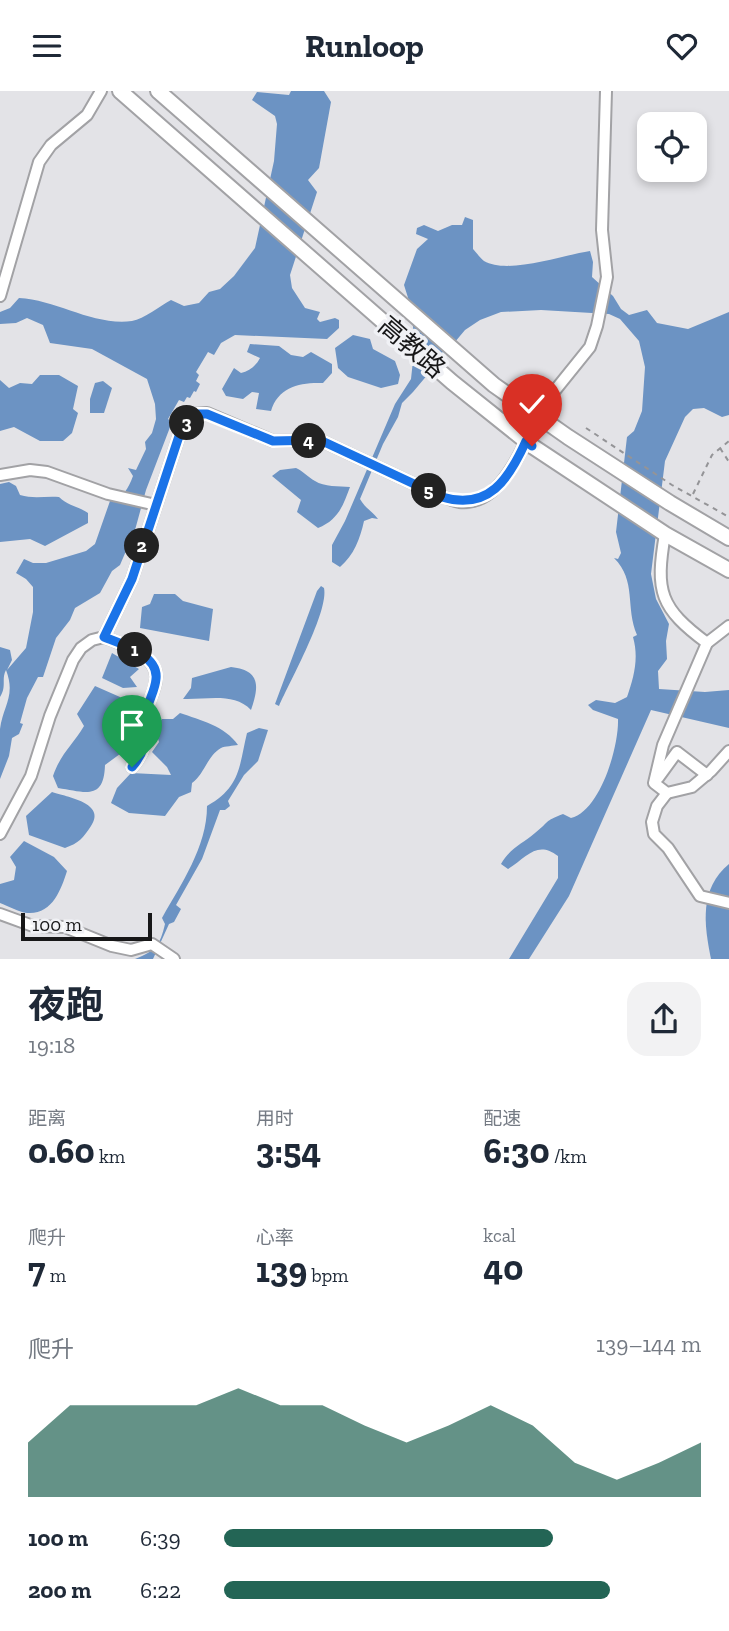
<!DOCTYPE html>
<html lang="zh">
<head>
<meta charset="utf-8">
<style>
	:root { --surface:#fff; --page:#f2f2f3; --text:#1f2937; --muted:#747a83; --accent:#236555 }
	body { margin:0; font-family:"Zilla Slab","Noto Sans SC",serif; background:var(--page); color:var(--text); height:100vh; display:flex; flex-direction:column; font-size:26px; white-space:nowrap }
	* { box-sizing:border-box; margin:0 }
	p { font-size:23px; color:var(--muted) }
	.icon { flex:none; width:38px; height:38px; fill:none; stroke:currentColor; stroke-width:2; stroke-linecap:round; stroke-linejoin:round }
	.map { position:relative; height:868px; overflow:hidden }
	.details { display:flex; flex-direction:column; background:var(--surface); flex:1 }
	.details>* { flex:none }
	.controls { position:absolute; left:637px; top:21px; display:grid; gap:14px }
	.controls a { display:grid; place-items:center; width:70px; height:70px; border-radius:14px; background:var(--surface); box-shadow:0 4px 10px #0003; font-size:35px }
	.scale { position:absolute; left:21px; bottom:18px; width:131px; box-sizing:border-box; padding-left:7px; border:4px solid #171718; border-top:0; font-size:19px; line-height:24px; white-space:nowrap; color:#171718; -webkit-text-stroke:5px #f0f1f5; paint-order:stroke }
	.pin { position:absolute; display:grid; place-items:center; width:60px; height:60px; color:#fff; margin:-72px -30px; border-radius:50% 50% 50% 0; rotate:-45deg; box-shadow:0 0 7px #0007 }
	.pin .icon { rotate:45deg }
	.km { position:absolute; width:35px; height:35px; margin:-18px; border-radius:50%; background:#222; color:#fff; font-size:19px; line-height:35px; text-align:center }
	.round { display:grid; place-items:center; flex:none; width:74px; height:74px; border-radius:21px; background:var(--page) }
	.head { display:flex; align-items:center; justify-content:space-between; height:119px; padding:0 28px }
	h1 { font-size:38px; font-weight:700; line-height:52px }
	.stats { display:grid; grid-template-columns:repeat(3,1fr); gap:10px; height:119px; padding:7px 28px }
	.stats div { display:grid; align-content:center }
	.stats b { font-size:35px; font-weight:700 }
	.stats small { font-size:19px; font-weight:400 }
	.stats p { font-size:19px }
	.chart { height:196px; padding:14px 28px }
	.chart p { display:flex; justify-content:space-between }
	.chart svg { width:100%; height:126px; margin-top:7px; fill:var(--accent); opacity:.7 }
	ul { padding:0 28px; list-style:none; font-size:23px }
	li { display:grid; grid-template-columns:112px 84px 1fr; align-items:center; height:52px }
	li i { height:18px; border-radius:9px; background:var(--accent) }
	header { display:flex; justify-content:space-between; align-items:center; height:91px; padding:0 28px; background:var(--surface); font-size:32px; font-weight:700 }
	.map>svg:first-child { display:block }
</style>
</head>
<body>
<header><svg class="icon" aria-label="menu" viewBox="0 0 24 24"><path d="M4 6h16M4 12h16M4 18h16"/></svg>Runloop<svg class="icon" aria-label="heart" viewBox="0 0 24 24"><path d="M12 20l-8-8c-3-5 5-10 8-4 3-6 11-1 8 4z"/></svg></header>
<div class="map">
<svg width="729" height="868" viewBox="0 0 729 868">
	<rect width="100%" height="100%" fill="#e3e3e7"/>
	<g fill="#6c93c3">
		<path d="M291,0h33l7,11 -12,66 -11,12 9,12 -27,83 2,13 13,20 15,4 -3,7 3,3 15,-4 4,2v8l-12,11 -92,-4 -14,8 -7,12 -6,-3 -12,20 3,3 -3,6 4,3 -4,8 -2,-1 -4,7 -3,-1 -3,5 -5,-2 -11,19 4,3 -26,68 -11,40 -15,35 -8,6 -12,22 -25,15 -5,12 -14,18 -13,39h-5l-11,21 -7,25 3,1 -4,10 -7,4 -3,18 -9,23c0,-16 0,-34 0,-50 3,-23 16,-33 6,-59 -5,9 1,16 -6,27v-50l10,3 2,10 -5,10 19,-22 7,-36v-25l-7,-8 -10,-6 8,-14 9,4h13l40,-12 9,-7 15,-43c14,-4 18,-12 23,-25l-5,-8 8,2 10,-21 -1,-7 7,-9 4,-14 -1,-15 -8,-25 -55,-30 -42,-6 -7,-18 -16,-7 -11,5 -16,1v-12l10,-4 9,-10c38,2 74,28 113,23 12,-2 28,-15 39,-21l13,6 15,-3 10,-11 11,-3 14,-13 21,-28 19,-87 3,-37 -2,-8 -23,-16 5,-8 32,3z"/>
		<path d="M465,126l8,3v29c3,3 7,9 11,12 24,14 79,-6 106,-10l3,11 -1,15 21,19 8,13 8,6 18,-5 10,13 31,6 41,-17v103l-7,2 -18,-9 -11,1 -8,8 -20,44 -14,113 5,25 13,25 -3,17 1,18 -9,12 1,18 46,3 24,-2v38l-78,-18 -82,186 -40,63h-20l49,-81v-22c-21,-16 -31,1 -50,13l-7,-5c9,-16 21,-20 34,-31 14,-11 9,-12 28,-19l8,4c29,-7 48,-71 47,-99l-25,-9 -5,-5 8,-5 19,3 12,-6c7,-20 12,-39 6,-60l4,-2c-12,-28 0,-54 -23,-77l4,1 3,-6 -5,-21 11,-95 7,-6 8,-20 3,-44 -6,-26 -19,-22 -11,-5 -68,-4 -40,2 -21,8 -15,10 -52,62 -11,11 -4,14 -15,27 -23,55c5,9 12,12 18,20l-6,-1 -8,3c-4,18 -10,34 -24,46l-8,-5v-17l13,-24 50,-117 16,-25 4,-37 -5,-38 -6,-19 13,-36 11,-10 -12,-5 1,-6 7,-3 14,6 14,-6h10z"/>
		<path d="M353,244l17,4 3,10 22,12 5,14 -2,9 -17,4 -33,-11 -10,-9 -3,-20z"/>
		<path d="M250,253l29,2 12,9 12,2 8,-5 21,12v9l-9,10c-23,-1 -45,4 -52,28l-15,-2 3,-16 -7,-1 -9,7 -17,-3 -4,-7 12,-21 7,5c8,-2 15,-7 19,-15l-13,-6z"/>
		<path d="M40,284h19l19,11 -5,23 5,4 -6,20 -9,8h-23l-26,-14 -14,4v-51l9,8 11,-5 12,1z"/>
		<path d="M103,290l9,7 -8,25h-14v-14l5,-16z"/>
		<path d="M296,377c7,3 12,9 19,13 9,6 24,5 35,6 -7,19 -12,33 -32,41l-21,-16 4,-12 -29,-24 8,-6z"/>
		<path d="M9,391l7,4 4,9c13,4 25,1 39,2 9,9 19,9 29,16v10l-43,23 -15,-7 -30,3v-58z"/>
		<path d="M321,495l3,2c5,23 -34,93 -45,118l-4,-2 42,-113z"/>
		<path d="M154,503h21l8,7 30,8 -4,32 -69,-13 2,-21 8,-3z"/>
		<path d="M112,562l27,16 -9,8 7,10 -14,1 -21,-10z"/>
		<path d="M231,576c30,3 28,20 20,43 -17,-18 -45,-10 -68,-11l8,-11 1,-10z"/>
		<path d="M95,595l25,11 8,15 2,25 -6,14 -19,14c-1,36 -20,27 -47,23l-5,-12c8,-23 19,-30 31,-50l-7,-12z"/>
		<path d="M180,622c20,7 45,13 58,32 -5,1 -13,1 -17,3 -14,8 -17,27 -29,35l-1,9 -12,5 -14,19 -36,-3 -18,-10 6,-15 14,-15 40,2 -4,-8 -15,-15 7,-10 -4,-13 7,-10h11z"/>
		<path d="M259,637l9,2 -10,31 -14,14 -16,26 2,5 -5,4h-5l-18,49 -26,46 5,4 -7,13 -5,2 -16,35h-18c21,-8 25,-14 30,-35l-3,-6c19,-34 45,-71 45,-112 34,-19 32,-40 40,-73z"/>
		<path d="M52,701c15,5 55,11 39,34 -8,12 -12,17 -26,22l-36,-13 -3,-19z"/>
		<path d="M24,750l30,16 13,14c-6,19 -15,44 -40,42 -8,-1 -19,-7 -27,-10v-19l14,-4 2,-13 -6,-10z"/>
		<path d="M729,773v95h-18c-7,-35 -12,-70 18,-95z"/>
	</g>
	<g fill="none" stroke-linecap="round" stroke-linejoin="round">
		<defs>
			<g id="minor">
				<path d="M0,205l39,-134 12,-17 36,-30 14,-24"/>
				<path d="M536,323l54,-67 7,-21 10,-49 -5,-47 4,-139"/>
				<path d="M0,384l30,-5 17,2 61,22 48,11"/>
				<path d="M665,443c-10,58 -5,74 42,109"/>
				<path d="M729,535l-22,17 -44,102 -9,38 13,10 25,-6 19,-16 18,-20"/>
				<path d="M104,546c17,7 55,18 52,42 -1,14 -9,22 -10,37 -1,21 2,33 -14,51"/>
				<path d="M658,687l19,-26 30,23"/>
				<path d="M667,702l-10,13 -5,16 2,12 14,14 32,48 29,7"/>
				<path d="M0,743l31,-58 19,-60 23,-56 8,-12 11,-8 12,-3 28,-58 49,-149 13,-16 13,-1 66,28 47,-1 122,57c6,1 12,4 17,5 34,4 55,-35 67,-61"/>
				<path d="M0,823l33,12 32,1 47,19 19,4 21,-6 22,15"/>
			</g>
			<g id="major">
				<path d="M120,0l332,291 80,64 133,88 64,36"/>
				<path d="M158,0l336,294 74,52 102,66 59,35"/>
			</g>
		</defs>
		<use href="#minor" stroke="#a2a2a5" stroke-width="14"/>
		<use href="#major" stroke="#a2a2a5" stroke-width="18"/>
		<g stroke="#949497" stroke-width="2" stroke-dasharray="5 5" stroke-linecap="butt">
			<path d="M586,337l86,57 57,32"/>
			<path d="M720,357l9,14"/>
			<path d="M693,403l19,-39 17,-14"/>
		</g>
		<use href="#minor" stroke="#fff" stroke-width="10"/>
		<use href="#major" stroke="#fff" stroke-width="14"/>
	</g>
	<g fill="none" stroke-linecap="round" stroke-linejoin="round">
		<defs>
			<path id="route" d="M132,676c16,-18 13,-30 14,-51 1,-14 9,-24 10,-37 3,-24 -34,-35 -52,-42l28,-58 49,-149 13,-16h13l66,27 47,-1 122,57c47,14 67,-18 84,-56l6,5"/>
		</defs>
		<use href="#route" stroke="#fff" stroke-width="14"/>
		<use href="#route" stroke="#1a73e8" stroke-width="9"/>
	</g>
	<g text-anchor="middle" stroke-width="7" stroke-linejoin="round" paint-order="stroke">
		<g font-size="26" fill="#171718" stroke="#f0f1f5">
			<text transform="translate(412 256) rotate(41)" y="9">高教路</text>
		</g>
	</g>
</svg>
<div class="controls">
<a><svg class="icon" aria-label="locate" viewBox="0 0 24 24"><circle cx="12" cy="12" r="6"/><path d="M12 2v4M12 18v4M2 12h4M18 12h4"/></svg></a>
</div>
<div class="scale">100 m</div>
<div class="pin" style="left:132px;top:676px;background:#1e9e55"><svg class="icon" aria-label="arrive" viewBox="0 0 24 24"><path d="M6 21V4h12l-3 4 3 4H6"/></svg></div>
<div class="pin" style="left:532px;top:355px;background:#d93025"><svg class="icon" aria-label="check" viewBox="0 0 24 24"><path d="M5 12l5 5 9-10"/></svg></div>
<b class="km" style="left:135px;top:559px">1</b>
<b class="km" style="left:142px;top:455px">2</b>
<b class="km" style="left:187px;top:332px">3</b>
<b class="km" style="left:309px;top:350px">4</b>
<b class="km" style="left:429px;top:400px">5</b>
</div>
<section class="details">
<div class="head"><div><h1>夜跑</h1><p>19:18</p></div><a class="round"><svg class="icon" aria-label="share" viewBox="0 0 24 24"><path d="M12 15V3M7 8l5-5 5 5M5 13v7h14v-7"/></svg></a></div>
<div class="stats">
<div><p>距离</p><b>0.60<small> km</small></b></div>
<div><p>用时</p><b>3:54</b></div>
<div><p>配速</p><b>6:30<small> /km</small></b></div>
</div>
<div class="stats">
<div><p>爬升</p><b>7<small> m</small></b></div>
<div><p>心率</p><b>139<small> bpm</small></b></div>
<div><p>kcal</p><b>40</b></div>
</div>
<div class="chart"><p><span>爬升</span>139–144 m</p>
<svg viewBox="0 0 160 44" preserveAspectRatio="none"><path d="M0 44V25L10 12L20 12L30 12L40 12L50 6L60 12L70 12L80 19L90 25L100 19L110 12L120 19L130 32L140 38L150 32L160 25V44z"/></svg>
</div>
<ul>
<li><b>100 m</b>6:39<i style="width:69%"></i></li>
<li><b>200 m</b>6:22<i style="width:81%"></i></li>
</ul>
</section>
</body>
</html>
